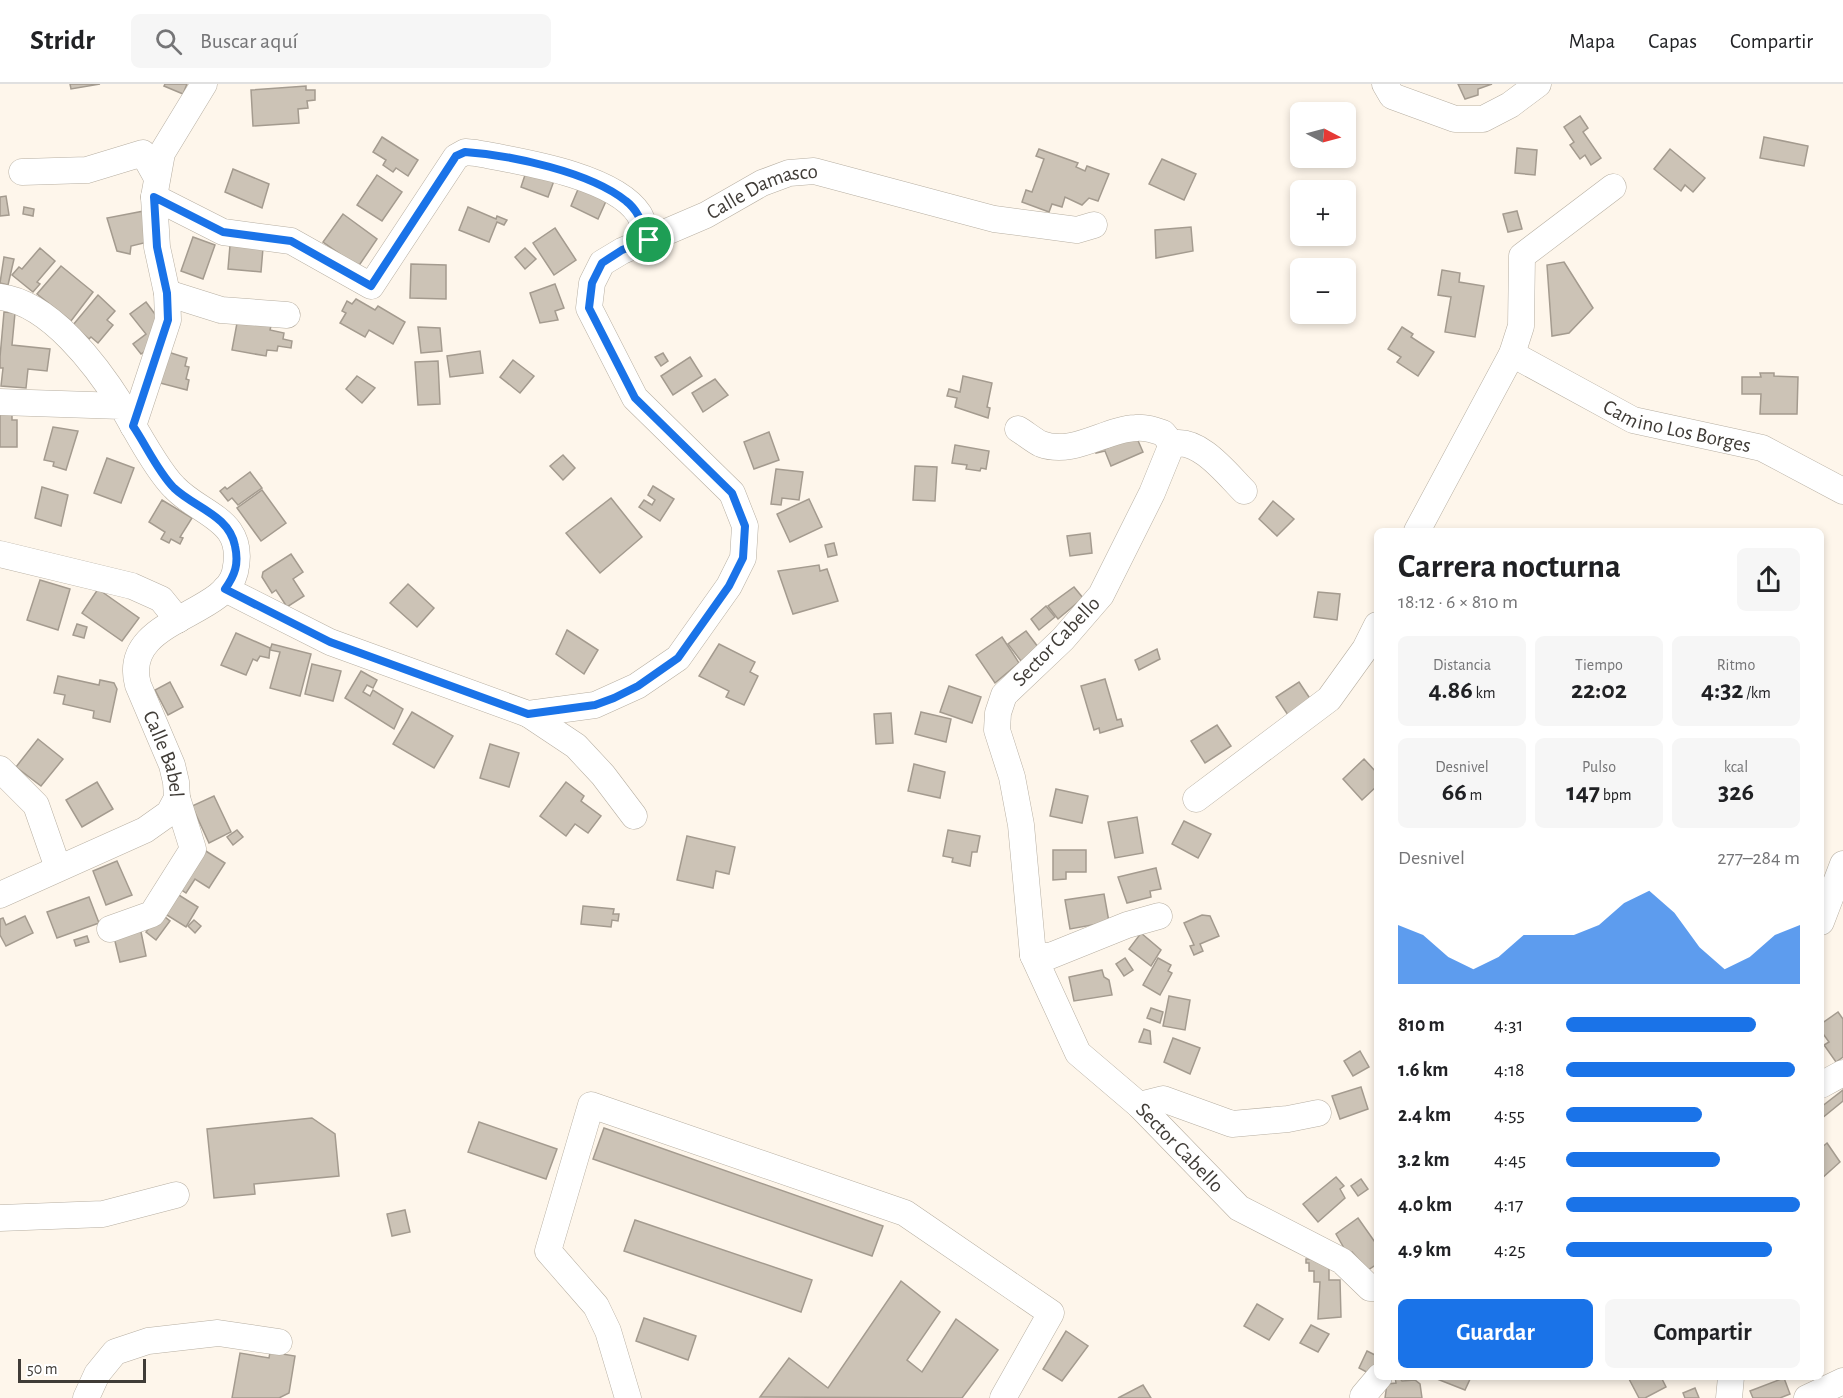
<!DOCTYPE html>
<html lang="es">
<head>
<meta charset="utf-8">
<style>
	:root { --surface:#fff; --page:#f6f6f6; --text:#202124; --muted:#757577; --line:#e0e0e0; --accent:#1a73e8 }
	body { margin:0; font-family:"Alegreya Sans",sans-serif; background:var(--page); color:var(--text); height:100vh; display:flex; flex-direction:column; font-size:22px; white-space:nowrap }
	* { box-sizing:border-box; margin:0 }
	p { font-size:20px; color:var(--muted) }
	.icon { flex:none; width:33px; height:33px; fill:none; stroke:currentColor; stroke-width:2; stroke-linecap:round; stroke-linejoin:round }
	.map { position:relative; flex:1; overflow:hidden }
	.sheet { position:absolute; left:1374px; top:444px; width:450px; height:852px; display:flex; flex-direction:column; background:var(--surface); border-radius:9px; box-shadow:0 3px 9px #0003 }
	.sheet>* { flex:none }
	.needle { width:39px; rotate:96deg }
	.controls { position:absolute; left:1290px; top:18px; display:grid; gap:12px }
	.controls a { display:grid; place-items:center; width:66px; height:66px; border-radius:9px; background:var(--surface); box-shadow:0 3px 9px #0003; font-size:30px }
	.scale { position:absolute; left:18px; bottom:15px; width:128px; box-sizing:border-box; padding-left:6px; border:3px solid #403c37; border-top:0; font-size:16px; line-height:21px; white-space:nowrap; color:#403c37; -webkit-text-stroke:4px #fff; paint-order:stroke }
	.pin { position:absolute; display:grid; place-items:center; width:51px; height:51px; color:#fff; margin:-26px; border:3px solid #fff; border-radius:50%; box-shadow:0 2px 6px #0007 }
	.round { display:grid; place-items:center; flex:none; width:63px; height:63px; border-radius:9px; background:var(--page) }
	.head { display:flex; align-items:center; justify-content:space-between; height:102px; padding:0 24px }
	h1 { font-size:33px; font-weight:700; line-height:45px }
	.figures { display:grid; grid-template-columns:repeat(3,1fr); gap:9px; height:102px; padding:6px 24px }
	.figures div { display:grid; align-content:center; border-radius:9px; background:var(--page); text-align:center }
	.figures b { font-size:26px; font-weight:700 }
	.figures small { font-size:16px; font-weight:400 }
	.figures p { font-size:16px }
	.chart { height:168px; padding:12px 24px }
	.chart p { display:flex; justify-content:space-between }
	.chart svg { width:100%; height:108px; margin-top:6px; fill:var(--accent); opacity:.7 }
	.action { display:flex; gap:12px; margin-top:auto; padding:12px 24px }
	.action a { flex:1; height:69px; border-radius:9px; background:var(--accent); color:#fff; font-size:24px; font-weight:700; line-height:69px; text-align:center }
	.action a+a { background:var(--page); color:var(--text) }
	ul { padding:0 24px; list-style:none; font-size:20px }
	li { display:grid; grid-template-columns:96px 72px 1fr; align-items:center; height:45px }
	li i { height:15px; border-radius:8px; background:var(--accent) }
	header { display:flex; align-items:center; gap:36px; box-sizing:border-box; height:84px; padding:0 30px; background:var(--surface); border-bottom:2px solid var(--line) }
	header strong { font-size:28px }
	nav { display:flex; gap:33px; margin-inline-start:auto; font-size:21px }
	.search { width:420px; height:54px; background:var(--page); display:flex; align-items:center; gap:15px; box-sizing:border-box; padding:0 21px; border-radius:9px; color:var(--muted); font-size:22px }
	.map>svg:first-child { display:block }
</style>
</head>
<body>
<header>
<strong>Stridr</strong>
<div class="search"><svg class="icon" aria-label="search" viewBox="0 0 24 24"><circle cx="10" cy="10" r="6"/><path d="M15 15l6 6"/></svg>Buscar aquí</div>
<nav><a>Mapa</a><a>Capas</a><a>Compartir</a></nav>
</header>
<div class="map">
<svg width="1843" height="1314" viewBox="0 0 1843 1314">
	<rect width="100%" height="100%" fill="#fef6eb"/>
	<g fill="#ccc3b6" stroke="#a49b8f" stroke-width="1.5">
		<path d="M70,0h30l-29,5z"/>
		<path d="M165,0h22l-4,10 -19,-8z"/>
		<path d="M1458,0h34l-14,5v6l-13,4z"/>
		<path d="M306,2v4h9v10l-8,1 1,7 -10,1 1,14 -46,3 -2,-36z"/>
		<path d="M1580,32l8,12 -5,4 18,26 -10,7 -6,-10 -5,4 -10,-14 4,-3 -10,-15z"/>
		<path d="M382,53l36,23 -10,16 -12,-8 -3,4 -10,-7 3,-5 -13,-8z"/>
		<path d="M1764,53l44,9 -4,20 -44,-8z"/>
		<path d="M1517,64l20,2 -2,25 -20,-2z"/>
		<path d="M1039,65l39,14 -2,4 9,4 2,-5 22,8 -11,27 -9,-3 -7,7 -17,-8 -3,10 -10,-3 -3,8 -27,-10 4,-12 6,2 12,-33 -8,-3z"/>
		<path d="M1670,65l35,29 -12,14 -8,-7 -4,6 -27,-22z"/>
		<path d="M1162,75l34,15 -12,26 -35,-16z"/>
		<path d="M233,85l36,15 -7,24 -37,-16z"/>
		<path d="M527,85l28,9 -7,19 -27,-10z"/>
		<path d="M377,91l25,17 -20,29 -25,-16z"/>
		<path d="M579,103l28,12 -9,20 -27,-13z"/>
		<path d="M6,112l3,19 -9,1v-19z"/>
		<path d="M24,123l10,2 -1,7 -10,-2z"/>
		<path d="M468,123l28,12 1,-3 10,4 -3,5 -7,-3 -8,20 -30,-12z"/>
		<path d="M144,127l4,31 -17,4 -1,8 -13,-3 -10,-33z"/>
		<path d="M1517,127l5,18 -14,3 -5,-18z"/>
		<path d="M343,130l34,25 -19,28 -35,-25z"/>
		<path d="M1191,143l2,24 -37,7 -1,-28z"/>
		<path d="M555,144l21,32 -22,15 -21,-32z"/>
		<path d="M193,153l22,8 -12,34 -22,-8z"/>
		<path d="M230,161l33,3 -2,24 -33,-3z"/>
		<path d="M40,164l15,13 -18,21 3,2 -7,8 -21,-17 7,-8 3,2z"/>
		<path d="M525,164l11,11 -11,10 -10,-12z"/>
		<path d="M4,173l10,2 -6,26 -8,-2z"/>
		<path d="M1564,178l29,46 -24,25 -17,3 -5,-71z"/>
		<path d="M411,180l35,1v34l-36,-1z"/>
		<path d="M61,182l32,26 -22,29 -34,-27z"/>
		<path d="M1442,186l18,3 -1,9 25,4 -9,51 -30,-5 6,-35 -13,-2z"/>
		<path d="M555,200l9,24 -9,3 3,9 -18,3 -10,-30z"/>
		<path d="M98,211l17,16 -8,9 6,5 -15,18 -7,-6 -2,2 -16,-14z"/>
		<path d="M356,215l19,11 3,-4 27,16 -12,22 -24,-14 -4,7 -25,-14 6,-10 -4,-2 5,-10 5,3z"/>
		<path d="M146,218l17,23 -6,18 -16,11 -8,-10 13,-10 -16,-20z"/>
		<path d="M4,228l11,1 -3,32 38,4 -3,22 -19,-2 -2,19 -25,-2 2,-18h-3v-11z"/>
		<path d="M237,239l34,3 -1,4 14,3 -1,6 9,2 -1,7 -13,-2 -1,5 -10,-1 -1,6 -34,-6z"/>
		<path d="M418,243l22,1 2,23 -21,2z"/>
		<path d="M1402,243l11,7 -2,3 23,15 -16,24 -21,-14 4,-5 -13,-8z"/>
		<path d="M480,267l3,22 -33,4 -3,-21z"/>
		<path d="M168,268l19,6 -2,8 4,1 -3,12 3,1 -2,10 -27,-7z"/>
		<path d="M663,269l5,8 -7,5 -6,-9z"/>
		<path d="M690,273l12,19 -29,19 -12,-19z"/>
		<path d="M513,276l21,16 -14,17 -20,-16z"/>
		<path d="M438,277l2,43 -22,1 -3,-43z"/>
		<path d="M1760,289h14v3l24,1 -1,37h-37l1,-20h-19v-17h19z"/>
		<path d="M357,292l18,12 -13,15 -16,-14z"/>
		<path d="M963,292l29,7 -5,24 3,1 -2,10 -33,-11 2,-9 -10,-2 2,-7 11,3z"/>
		<path d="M715,295l13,16 -25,17 -11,-19z"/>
		<path d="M0,330h12v6h5v27h-17z"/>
		<path d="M53,343l25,4 -12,39 -13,-4 1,-4 -10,-2z"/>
		<path d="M769,348l10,28 -25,9 -10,-27z"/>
		<path d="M1136,352l7,16 -32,14 -6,-15 -9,2 -1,-9 9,-1 1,6z"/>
		<path d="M955,361l34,6 -3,18 -5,-1 -1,3 -14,-2 1,-4 -15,-2z"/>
		<path d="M563,371l12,13 -12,12 -13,-14z"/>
		<path d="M107,374l27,10 -13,35 -27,-10z"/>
		<path d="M915,382l22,1 -2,34 -22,-1z"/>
		<path d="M776,385l27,3 -4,28 -17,-2 -1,7 -10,-1z"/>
		<path d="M250,388l12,16 -24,17 -6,-7 -4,3 -8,-10 5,-4 2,2z"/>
		<path d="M653,402l21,13 -14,22 -21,-14 5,-7 8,5 3,-5 -7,-5z"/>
		<path d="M42,403l26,8 -7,31 -26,-8z"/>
		<path d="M262,406l24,33 -25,18 -24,-33z"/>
		<path d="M611,414l31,39 -42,36 -34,-40z"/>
		<path d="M809,415l13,28 -32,15 -13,-28z"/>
		<path d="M162,416l30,18 -12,19 3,1 -3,6 -9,-5 -2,4 -8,-4 4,-7 -16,-10z"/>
		<path d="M1273,417l21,18 -17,17 -18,-17z"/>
		<path d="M1090,449l2,20 -22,3 -3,-20z"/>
		<path d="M834,459l3,12 -9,2 -3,-12z"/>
		<path d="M291,470l12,18 -10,7 11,17 -17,11 -11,-17 -4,3 -10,-16 1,-5z"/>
		<path d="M819,481l1,6 7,-2 11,32 -45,13 -15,-43z"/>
		<path d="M40,496l30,9 -12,41 -31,-10z"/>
		<path d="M408,500l26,24 -17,19 -27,-24z"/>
		<path d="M1074,503l9,11 -25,21 -10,-13z"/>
		<path d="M98,505l41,29 -17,23 -40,-28z"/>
		<path d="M1318,508l22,2 -3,26 -23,-3z"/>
		<path d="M1046,522l9,11 -16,13 -8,-11z"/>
		<path d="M77,540l10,3 -3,11 -11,-3z"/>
		<path d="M567,546l31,20 -14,24 -28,-20z"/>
		<path d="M1026,547l12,16 -17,14 -13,-17z"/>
		<path d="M236,549l34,15 -1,10 -9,-2 -3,5 -4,-2 -7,16 -25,-10z"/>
		<path d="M1002,553l17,26 -24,20 -19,-28z"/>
		<path d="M272,560l39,10 -11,42 -30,-8 10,-36 -10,-2z"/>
		<path d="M719,560l36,18 -5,10 8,4 -14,29 -18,-8 3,-6 -30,-15z"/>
		<path d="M1157,565l3,10 -21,11 -4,-10z"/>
		<path d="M312,580l29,7 -8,30 -28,-7z"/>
		<path d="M361,587l16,9 -4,8 -6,-3 -4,7 7,4 3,-6 30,19 -9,20 -49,-31z"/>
		<path d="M58,592l41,9 1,-5 14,3 3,6 -7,33 -17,-4 1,-7 -31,-7 2,-9 -11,-2z"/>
		<path d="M1105,595l12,41 4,-1 2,7 -23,7 -1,-5 -5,2 -13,-44z"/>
		<path d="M170,598l13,25 -15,8 -13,-25z"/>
		<path d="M1299,598l16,24 -23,15 -16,-24z"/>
		<path d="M949,602l32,11 -9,26 -32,-11z"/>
		<path d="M412,628l41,24 -19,32 -41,-24z"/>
		<path d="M921,628l30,7 -5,23 -31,-8z"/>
		<path d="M891,629l2,30 -17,1 -2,-30z"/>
		<path d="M1217,641l14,21 -26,17 -14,-22z"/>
		<path d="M38,655l25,20 -22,27 -25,-19z"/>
		<path d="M490,660l29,9 -10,34 -29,-9z"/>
		<path d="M1364,675l13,14v13l-15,14 -19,-21z"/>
		<path d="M914,680l31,8 -5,26 -32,-7z"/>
		<path d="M97,698l16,27 -31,18 -16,-27z"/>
		<path d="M566,698l18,14 -3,5 20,15 -13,17 -13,-9 -9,12 -26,-20z"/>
		<path d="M1056,705l32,7 -6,27 -32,-7z"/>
		<path d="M214,712l17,36 -22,11 -17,-37z"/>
		<path d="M1137,733l6,36 -28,5 -7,-36z"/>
		<path d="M1184,737l27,13 -13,24 -26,-14z"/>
		<path d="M237,746l6,7 -10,8 -6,-8z"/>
		<path d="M948,746l32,6 -3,16h-5l-2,14 -18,-4 1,-4 -10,-2z"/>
		<path d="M687,752l48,11 -6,27 -13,-3 -3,17 -36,-8z"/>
		<path d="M201,764l24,15 -16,25 -14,-9 -9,14 -9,-6z"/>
		<path d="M1053,766h33v22h-20v7l-13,1z"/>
		<path d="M117,777l15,34 -26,10 -13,-34z"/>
		<path d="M1156,784l5,21 -11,2 1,6 -24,6 -9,-26z"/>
		<path d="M174,808l24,15 -12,20 -24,-15z"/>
		<path d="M1104,810l5,28 -39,7 -5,-29z"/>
		<path d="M89,813l10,26 -42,15 -10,-26z"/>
		<path d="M583,822l31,3 -1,5h6l-1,7 -6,-1 -1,7 -30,-3z"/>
		<path d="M160,829l10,8 -14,19 -10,-8z"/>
		<path d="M1202,831l8,1 9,20 -19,8 3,7 -9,4 -4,-9 4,-1 -10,-22z"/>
		<path d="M25,832l8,17 -27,13 -6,-11v-16l3,-1 3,7z"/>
		<path d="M194,836l7,6 -6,7 -7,-7z"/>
		<path d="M140,843l6,29 -26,6 -7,-29z"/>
		<path d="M1141,849l20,17 -10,16 -22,-17z"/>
		<path d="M87,852l2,6 -13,4 -2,-6z"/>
		<path d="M1125,874l8,12 -9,6 -8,-12z"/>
		<path d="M1158,874l13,7 -3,6 4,2 -12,22 -17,-10z"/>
		<path d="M1102,886l2,7 5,3 3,15 -38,6 -5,-24z"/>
		<path d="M1169,912l21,4 -5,30 -22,-4z"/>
		<path d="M1151,924l12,4 -3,11 -13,-5z"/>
		<path d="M1838,928l5,7v38l-7,5 -12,-17 5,-3 -8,-11v-7z"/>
		<path d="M1144,945l6,2 1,13 -12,-2z"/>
		<path d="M1173,954l27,10 -10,26 -26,-12z"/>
		<path d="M1360,967l9,16 -16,9 -9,-15z"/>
		<path d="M1361,1003l7,22 -28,10 -8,-23z"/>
		<path d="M1843,1006v11l-22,18v-12z"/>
		<path d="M312,1034l23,16 4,42 -85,8 1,10 -41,4 -7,-69z"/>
		<path d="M479,1038l78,27 -11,30 -78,-27z"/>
		<path d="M604,1044l279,98 -11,30 -279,-97z"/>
		<path d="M1827,1059l13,19 -19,17v-31z"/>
		<path d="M1336,1093l8,9 -4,3 5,9 -27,24 -15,-18z"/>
		<path d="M1361,1095l7,10 -10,7 -7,-10z"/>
		<path d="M405,1126l5,22 -18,4 -5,-22z"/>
		<path d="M1358,1134l19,27v19l-9,6 -16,-18 -4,3 -12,-21z"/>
		<path d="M635,1136l177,60 -11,32 -177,-61z"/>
		<path d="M1306,1175h23v21h11l1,37 -23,2 2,-37h-6v-11h-5v-8h-3z"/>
		<path d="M901,1197l39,31 -33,48 15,12 34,-53 42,31 -36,48 -202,-1 29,-39 39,30z"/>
		<path d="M1257,1220l26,15 -14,21 -25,-14z"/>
		<path d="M644,1234l52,18 -8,24 -52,-19z"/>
		<path d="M1311,1241l18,9 -11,18 -18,-9z"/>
		<path d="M1066,1247l22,15 -26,35 -19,-12z"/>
		<path d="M1367,1267l10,5 -3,20 -15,-8z"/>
		<path d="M270,1268l25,4 -6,37 -10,5h-47l8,-45 29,5z"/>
		<path d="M1395,1293h4l3,4 13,-1 5,4 2,14h-37l2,-14 9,-1z"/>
		<path d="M1432,1293h39l-6,13z"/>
		<path d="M1628,1293h33l5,10 -21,11h-6z"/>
		<path d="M1784,1294l6,16 -10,4h-27l-3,-7z"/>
		<path d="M1143,1301l8,13h-33z"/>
		<path d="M1695,1304l4,10h-14l-2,-5z"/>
	</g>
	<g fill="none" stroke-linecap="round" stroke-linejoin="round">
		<defs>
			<g id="minor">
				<path d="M1385,0l7,12 63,23h28l27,-14 28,-21"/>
				<path d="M22,88l65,-2 56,-17 14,25"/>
				<path d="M154,113l69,35 68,9 80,45 85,-129 9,-5 11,1c42,8 138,22 163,61 4,7 7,18 10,26"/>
				<path d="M167,209l54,17 66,5"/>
				<path d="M0,213c50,6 97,69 122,109"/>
				<path id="s1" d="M1512,270l121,66 129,28 81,43"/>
				<path id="s2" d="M0,318l122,4c12,21 35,64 52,81 27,29 73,32 61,85 -10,45 -115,47 -97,113l34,80 4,17 1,16 -8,15 -24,17 -145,65"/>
				<path d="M133,342l35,-106 -1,-27 -10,-46 -3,-50 8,-44 42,-69"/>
				<path d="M1018,345c7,4 15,11 23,15 33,12 64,-15 95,-16 9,-1 18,2 27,5l9,11"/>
				<path id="s3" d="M1244,407c-17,-17 -45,-54 -72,-47l-20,49 -51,102 -38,44 -59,56 -6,18 -1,17 15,47 9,48 12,130 45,98 61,52 100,103 103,53 28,27h7"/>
				<path d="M1417,447l95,-177 9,-28 1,-70 91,-69"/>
				<path d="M0,470l132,32 29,13 17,21"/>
				<path id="s4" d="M225,505l105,53 198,72 67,-9 42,-19 41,-28 51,-72 14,-28 2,-32 -13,-33 -97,-95 -46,-90 3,-25 10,-20 20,-12 84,-36 56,-32 27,-10 25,-2 180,48 83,11 17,-5"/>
				<path d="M528,630l48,32 27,29 31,41"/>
				<path d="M0,685l36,36 22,63"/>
				<path d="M1196,715l133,-100 36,-50 12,-24"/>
				<path d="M1821,838l22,-58"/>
				<path d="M110,845l42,-15 41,-65 -16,-51"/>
				<path d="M1033,871l17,1 77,-31 32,-9"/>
				<path d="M1821,1001l22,-12"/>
				<path d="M1139,1021l24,-6 69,25 56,-5 30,-6"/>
				<path d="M0,1134l103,-4 73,-19"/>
				<path d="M1363,1312l16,-19"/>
				<path d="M86,1314l11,-24 18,-22 33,-11 70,-8 61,9"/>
				<path d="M628,1314l-20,-67 -12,-25 -48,-55 43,-146 314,108 146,100 -48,85"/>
				<path d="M1729,1314l2,-21"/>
				<path d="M1807,1314l36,-17"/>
			</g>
		</defs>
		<use href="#minor" stroke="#b7afa2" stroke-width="27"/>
		<use href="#minor" stroke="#fff" stroke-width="26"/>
	</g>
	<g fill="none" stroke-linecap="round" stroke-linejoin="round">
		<defs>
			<path id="route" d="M465,68c46,3 125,20 161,49 13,10 17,25 23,39l-27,10 -20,13 -10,20 -3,25 46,90 97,95 13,33 -2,32 -14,28 -51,72 -40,28 -24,12 -19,7 -67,9 -198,-72 -105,-53c10,-14 14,-25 10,-43 -6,-31 -40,-38 -61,-58 -16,-16 -28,-43 -41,-62l35,-106 -1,-27 -10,-46 -3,-50 69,35 68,9 80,45 85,-130z"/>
		</defs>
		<use href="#route" stroke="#fff" stroke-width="12"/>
		<use href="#route" stroke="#1a73e8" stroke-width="8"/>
	</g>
	<g text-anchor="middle" stroke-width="4.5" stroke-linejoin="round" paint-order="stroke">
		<g font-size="21" fill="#403c37" stroke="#fff">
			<text dy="7" stroke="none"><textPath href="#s4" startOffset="1140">Calle Damasco</textPath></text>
			<text dy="7" stroke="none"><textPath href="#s1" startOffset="182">Camino Los Borges</textPath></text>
			<text transform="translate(1056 557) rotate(-46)" y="7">Sector Cabello</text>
			<text dy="7" stroke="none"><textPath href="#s2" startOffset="567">Calle Babel</textPath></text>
			<text dy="7" stroke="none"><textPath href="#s3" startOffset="908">Sector Cabello</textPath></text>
		</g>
	</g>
</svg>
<div class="controls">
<a><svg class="needle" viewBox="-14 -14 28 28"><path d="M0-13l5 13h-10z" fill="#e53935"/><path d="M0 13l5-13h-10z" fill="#757577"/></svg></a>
<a>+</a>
<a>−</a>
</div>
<div class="scale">50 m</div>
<div class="pin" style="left:649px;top:156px;background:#1e9e55"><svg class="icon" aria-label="arrive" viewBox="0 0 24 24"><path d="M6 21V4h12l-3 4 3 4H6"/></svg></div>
<section class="sheet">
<div class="head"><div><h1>Carrera nocturna</h1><p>18:12 · 6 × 810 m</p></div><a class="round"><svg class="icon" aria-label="share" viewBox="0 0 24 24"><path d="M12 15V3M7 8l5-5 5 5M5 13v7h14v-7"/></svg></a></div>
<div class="figures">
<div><p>Distancia</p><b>4.86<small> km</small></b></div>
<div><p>Tiempo</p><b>22:02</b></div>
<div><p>Ritmo</p><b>4:32<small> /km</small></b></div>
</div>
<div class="figures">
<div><p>Desnivel</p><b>66<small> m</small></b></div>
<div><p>Pulso</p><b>147<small> bpm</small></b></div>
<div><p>kcal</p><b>326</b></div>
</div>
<div class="chart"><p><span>Desnivel</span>277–284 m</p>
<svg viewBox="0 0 160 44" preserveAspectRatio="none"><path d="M0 44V20L10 24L20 33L30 38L40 33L50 24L60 24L70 24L80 20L90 11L100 6L110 15L120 29L130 38L140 33L150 24L160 20V44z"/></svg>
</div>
<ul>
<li><b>810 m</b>4:31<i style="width:81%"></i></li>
<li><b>1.6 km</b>4:18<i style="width:98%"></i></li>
<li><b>2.4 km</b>4:55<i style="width:58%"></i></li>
<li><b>3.2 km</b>4:45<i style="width:66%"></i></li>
<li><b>4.0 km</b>4:17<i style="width:100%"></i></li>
<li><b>4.9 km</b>4:25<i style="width:88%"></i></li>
</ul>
<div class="action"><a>Guardar</a><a>Compartir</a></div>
</section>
</div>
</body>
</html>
